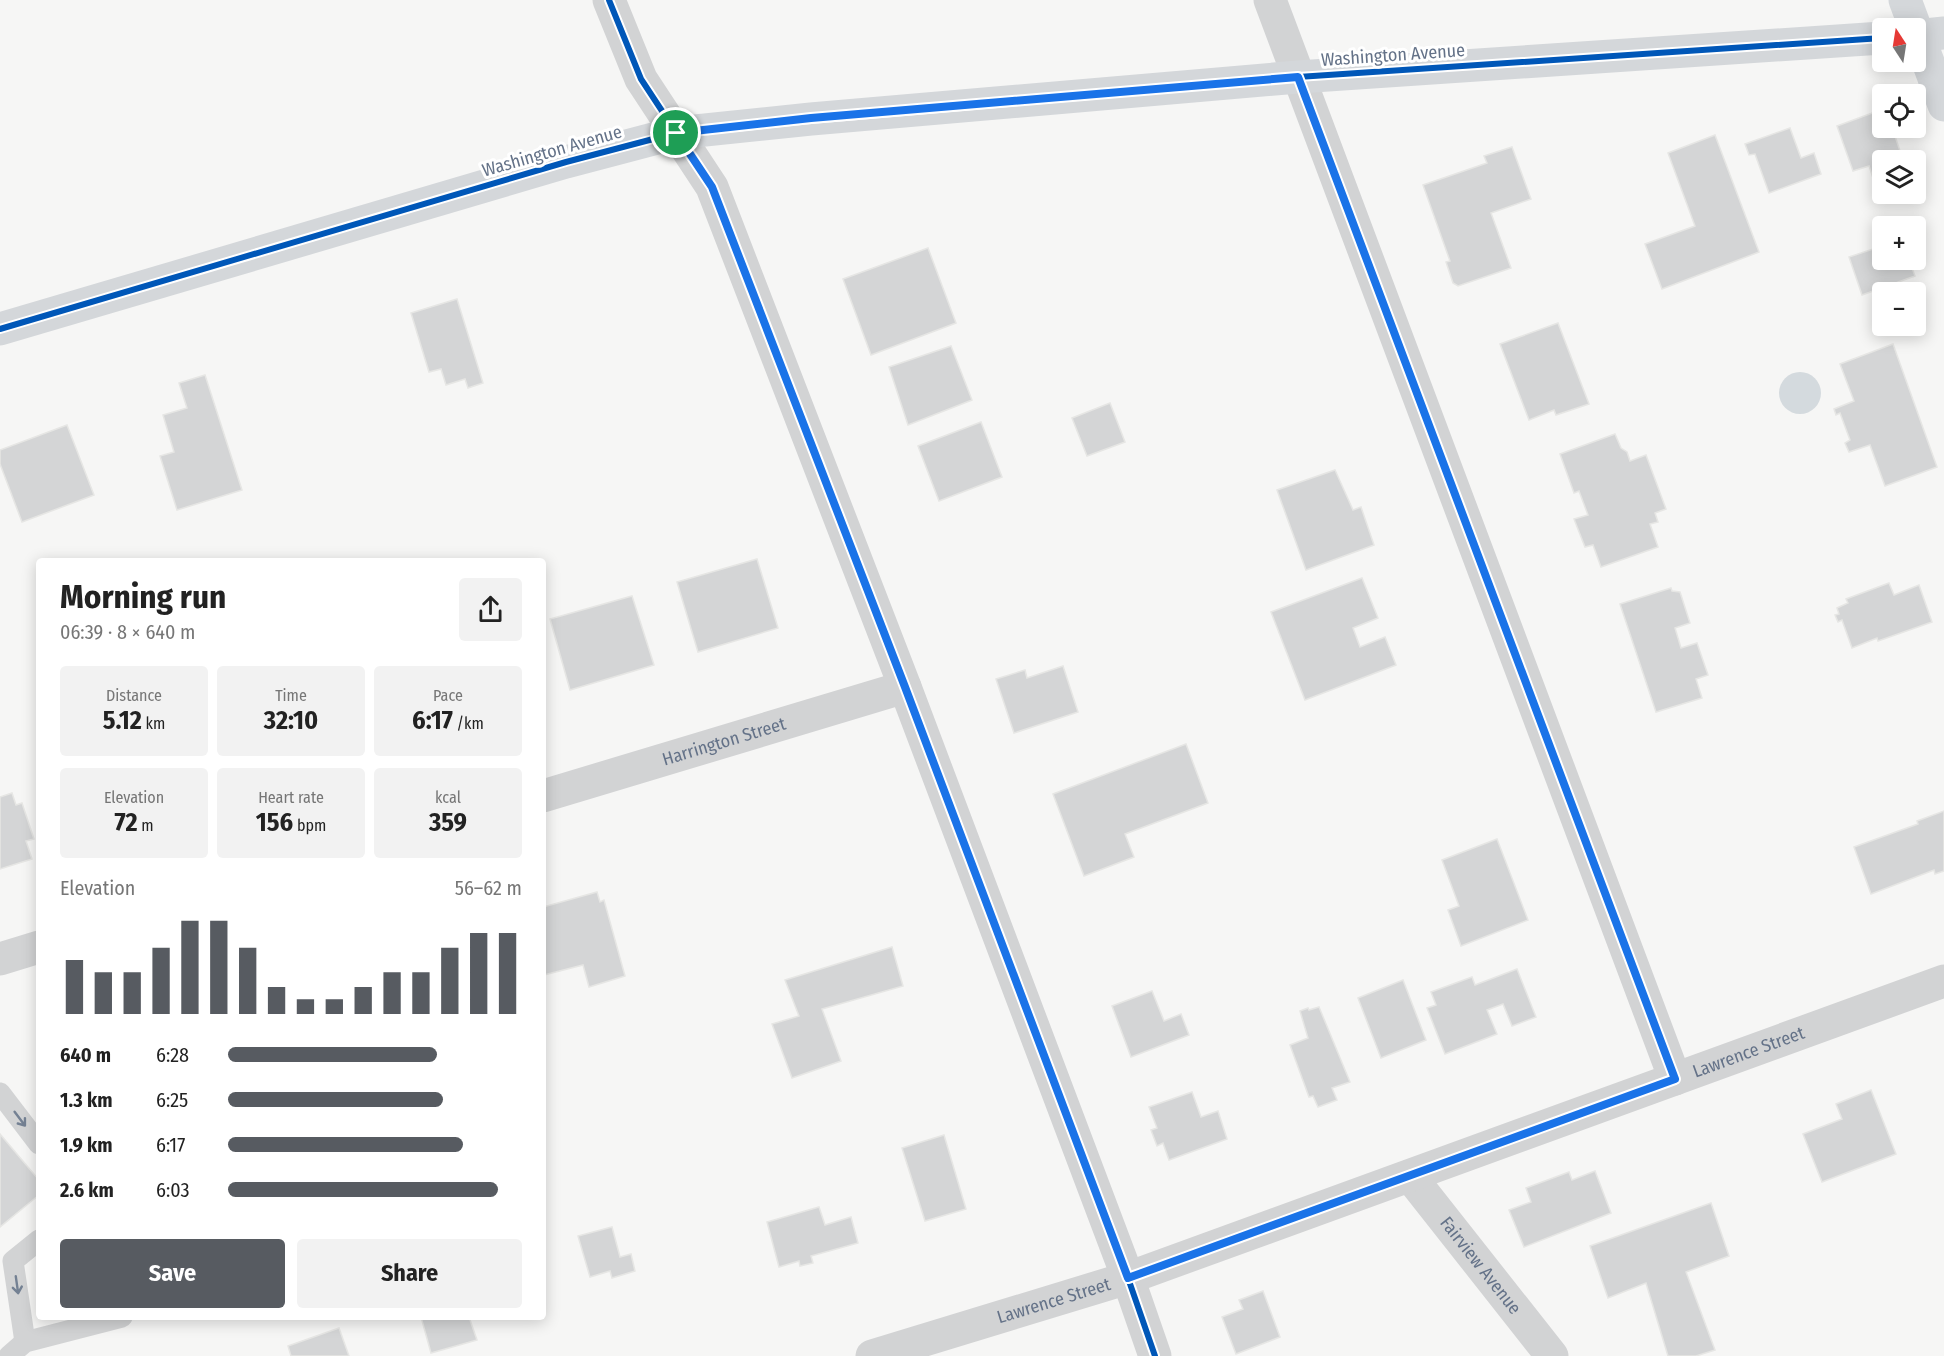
<!DOCTYPE html>
<html lang="en">
<head>
<meta charset="utf-8">
<style>
	:root { --surface:#fff; --page:#f2f2f2; --text:#222; --muted:#767676; --accent:#575b61 }
	body { margin:0; font-family:"Fira Sans Condensed",sans-serif; background:var(--page); color:var(--text); height:100vh; display:flex; flex-direction:column; font-size:22px; white-space:nowrap }
	* { box-sizing:border-box; margin:0 }
	p { font-size:20px; color:var(--muted) }
	.icon { flex:none; width:33px; height:33px; fill:none; stroke:currentColor; stroke-width:2; stroke-linecap:round; stroke-linejoin:round }
	.map { position:relative; flex:1; overflow:hidden }
	.side { position:absolute; left:36px; top:558px; width:510px; height:762px; display:flex; flex-direction:column; background:var(--surface); border-radius:6px; box-shadow:0 3px 15px #0003 }
	.side>* { flex:none }
	.needle { width:39px; rotate:348deg }
	.buttons { position:absolute; left:1872px; top:18px; display:grid; gap:12px }
	.buttons a { display:grid; place-items:center; width:54px; height:54px; border-radius:6px; background:var(--surface); box-shadow:0 3px 15px #0003; font-size:30px }
	.pin { position:absolute; display:grid; place-items:center; width:51px; height:51px; color:#fff; margin:-26px; border:3px solid #fff; border-radius:50%; box-shadow:0 2px 6px #0007 }
	.round { display:grid; place-items:center; flex:none; width:63px; height:63px; border-radius:6px; background:var(--page) }
	.overview { display:flex; align-items:center; justify-content:space-between; height:102px; padding:0 24px }
	h1 { font-size:33px; font-weight:700; line-height:45px }
	.stats { display:grid; grid-template-columns:repeat(3,1fr); gap:9px; height:102px; padding:6px 24px }
	.stats div { display:grid; align-content:center; border-radius:6px; background:var(--page); text-align:center }
	.stats b { font-size:26px; font-weight:700 }
	.stats small { font-size:16px; font-weight:400 }
	.stats p { font-size:16px }
	.chart { height:168px; padding:12px 24px }
	.chart p { display:flex; justify-content:space-between }
	.chart svg { width:100%; height:108px; margin-top:6px; stroke:var(--accent); stroke-width:6 }
	.cta { display:flex; gap:12px; margin-top:auto; padding:12px 24px }
	.cta a { flex:1; height:69px; border-radius:6px; background:var(--accent); color:#fff; font-size:24px; font-weight:700; line-height:69px; text-align:center }
	.cta a+a { background:var(--page); color:var(--text) }
	ul { padding:0 24px; list-style:none; font-size:20px }
	li { display:grid; grid-template-columns:96px 72px 1fr; align-items:center; height:45px }
	li i { height:15px; border-radius:8px; background:var(--accent) }
	.map>svg:first-child { display:block }
</style>
</head>
<body>
<div class="map">
<svg width="1944" height="1356" viewBox="0 0 1944 1356">
	<rect width="100%" height="100%" fill="#f6f6f5"/>
	<circle fill="#d4dade" cx="1800" cy="393" r="21"/>
	<g fill="#d4d5d6" stroke="#e6e6e4" stroke-width="1.5">
		<path d="M1875,112l8,22 10,-4 9,27 -10,3h-10v14l-9,4 -4,-12 -16,5 -16,-45z"/>
		<path d="M1790,128l11,30 13,-5 7,21 -52,19 -14,-39 -6,1 -4,-11z"/>
		<path d="M1715,135l44,117 -97,37 -17,-45 50,-18 -27,-73z"/>
		<path d="M1512,147l19,52 -40,14 20,55 -53,18 -5,-3 -7,-21 4,-1 -27,-76 64,-22 -3,-7z"/>
		<path d="M1882,246v14h27l6,16 -53,19 -13,-38z"/>
		<path d="M928,248l28,75 -85,32 -28,-76z"/>
		<path d="M457,299l26,84 -15,5 -3,-9 -19,6 -5,-16 -12,3 -18,-59z"/>
		<path d="M1558,323l31,81 -33,11 -2,-5 -25,10 -29,-76z"/>
		<path d="M1893,344l44,123 -52,19 -15,-41 -21,7 -4,-9 5,-3 -10,-27 -4,2 -2,-6 20,-8 -14,-37z"/>
		<path d="M951,346l21,54 -64,25 -19,-58z"/>
		<path d="M205,375l37,115 -65,20 -17,-54 14,-4 -11,-37 24,-7 -8,-25z"/>
		<path d="M1110,403l15,39 -38,14 -15,-38z"/>
		<path d="M981,422l21,55 -63,24 -21,-55z"/>
		<path d="M67,425l27,70 -72,27 -22,-58v-14z"/>
		<path d="M1615,434l6,14 6,4 3,9 16,-6 20,54 -11,4 3,9 -8,2 8,23 -57,20 -8,-22 -8,2 -11,-28 14,-4 -9,-24 -5,2 -14,-39z"/>
		<path d="M1335,470l18,40 8,-3 13,38 -68,25 -29,-80z"/>
		<path d="M757,559l21,69 -80,24 -21,-70z"/>
		<path d="M1362,578l16,40 -25,10 7,19 25,-10 11,28 -91,35 -34,-88z"/>
		<path d="M1889,583l5,12 25,-10 13,37 -54,19 -1,-3 -25,10 -10,-28 -4,2 -3,-7 4,-1 -2,-6 11,-5 -2,-4z"/>
		<path d="M1671,588l1,3 8,1 10,31 -15,5 6,20 16,-5 11,32 -12,4 6,19 -46,14 -36,-108z"/>
		<path d="M632,596l22,69 -84,25 -20,-71z"/>
		<path d="M1063,666l15,46 -64,21 -18,-54 29,-9 2,8z"/>
		<path d="M1186,744l22,59 -83,31 9,23 -50,19 -31,-82z"/>
		<path d="M12,793l4,12 6,-2 12,36 -8,2 6,18 -32,10v-72z"/>
		<path d="M1944,811v60l-9,3 -1,-4 -63,24 -17,-47 64,-23 -1,-3z"/>
		<path d="M1497,839l31,81 -67,26 -13,-36 11,-4 -17,-46z"/>
		<path d="M597,892l3,10 4,-2 21,76 -36,11 -6,-22 -39,10 -1,-68z"/>
		<path d="M892,947l11,39 -81,23 19,52 -49,17 -20,-54 27,-8 -14,-36z"/>
		<path d="M1517,969l19,48 -24,9 -9,-22 -16,6 10,24 -52,20 -18,-46 9,-3 -5,-13 41,-15 3,8z"/>
		<path d="M1403,980l23,60 -45,18 -23,-60z"/>
		<path d="M1152,991l12,30 17,-7 8,21 -58,22 -19,-51z"/>
		<path d="M1319,1007l31,75 -18,6 5,12 -19,7 -5,-11 -4,1 -19,-52 18,-7 -8,-27 8,-3 1,2z"/>
		<path d="M1871,1090l25,64 -74,28 -19,-48 39,-15 -6,-15z"/>
		<path d="M1192,1092l9,25 17,-6 9,28 -58,21 -6,-17 -6,3 -6,-16 6,-2 -8,-21z"/>
		<path d="M0,1134l39,46v15l-39,32z"/>
		<path d="M944,1135l22,74 -41,12 -23,-73z"/>
		<path d="M1595,1171l16,42 -87,34 -15,-37 22,-8 -5,-14 43,-16 3,8z"/>
		<path d="M1711,1203l18,53 -43,16 29,78 -19,6h-28l-22,-73 -38,15 -18,-52z"/>
		<path d="M819,1207l6,18 26,-8 7,26 -47,13 2,7 -13,3 -1,-5 -20,6 -12,-45z"/>
		<path d="M612,1227l8,30 11,-3 4,17 -23,7 -2,-7 -20,6 -12,-41z"/>
		<path d="M1263,1291l17,46 -44,17 -14,-37 21,-8 -4,-9z"/>
		<path d="M421,1317h48l8,23 -46,13z"/>
		<path d="M339,1328l10,28h-58l-3,-10z"/>
	</g>
	<g fill="none" stroke-linecap="round" stroke-linejoin="round">
		<g stroke="#d2d3d4" stroke-width="21">
			<path d="M0,1093l39,51"/>
			<path d="M25,1342l-12,-81 26,-21"/>
			<path d="M9,1356l16,-14 97,-25"/>
		</g>
		<g stroke="#d2d3d4" stroke-width="33">
			<path d="M609,0l32,79 71,108 193,500 223,591 27,78"/>
			<path d="M1270,0l405,1079"/>
			<path id="s1" d="M543,796l362,-109"/>
			<path d="M0,959l39,-12"/>
			<path id="s2" d="M1410,1176l142,180"/>
			<path id="s3" d="M872,1356l256,-78 816,-297"/>
		</g>
		<g stroke="#d4d7da" stroke-width="33">
			<path d="M1916,36l28,-3"/>
			<path d="M0,329l566,-167 110,-29 135,-14 487,-42 584,-39"/>
		</g>
		<path stroke="#d4d7da" stroke-width="33" d="M1905,0l39,105"/>
		<defs>
			<g id="cycleway">
				<path d="M609,0l32,79 71,108 193,500 223,591 27,78"/>
				<path d="M0,329l566,-167 110,-29 135,-14 487,-42 584,-39"/>
			</g>
		</defs>
		<use href="#cycleway" stroke="#fff" stroke-width="10"/>
		<use href="#cycleway" stroke="#0057b8" stroke-width="6"/>
	</g>
	<defs><path id="oneway-shaft" d="M-6 0H5M1.5-3L5.5 0L1.5 3" fill="none" stroke-width="1.6" stroke-linecap="round" stroke-linejoin="round" transform="scale(1.5)"/></defs>
	<g stroke="#748193">
		<use href="#oneway-shaft" transform="translate(20 1119) rotate(53)"/>
		<use href="#oneway-shaft" transform="translate(17 1285) rotate(82)"/>
	</g>
	<g fill="none" stroke-linecap="round" stroke-linejoin="round">
		<defs>
			<path id="route" d="M1298,77l377,1002 -547,199 -223,-591 -193,-500 -36,-54 135,-15z"/>
		</defs>
		<use href="#route" stroke="#fff" stroke-width="12"/>
		<use href="#route" stroke="#1a73e8" stroke-width="8"/>
	</g>
	<g text-anchor="middle" stroke-width="6" stroke-linejoin="round" paint-order="stroke">
		<g font-size="18" fill="#647288" stroke="#fff">
			<text transform="translate(1393 55) rotate(-4)" y="6">Washington Avenue</text>
			<text transform="translate(552 151) rotate(-16)" y="6">Washington Avenue</text>
			<text dy="6" stroke="none"><textPath href="#s1" startOffset="189">Harrington Street</textPath></text>
			<text dy="6" stroke="none"><textPath href="#s3" startOffset="928">Lawrence Street</textPath></text>
			<text dy="6" stroke="none"><textPath href="#s2" startOffset="114">Fairview Avenue</textPath></text>
			<text dy="6" stroke="none"><textPath href="#s3" startOffset="190">Lawrence Street</textPath></text>
		</g>
	</g>
</svg>
<div class="buttons">
<a><svg class="needle" viewBox="-14 -14 28 28"><path d="M0-13l5 13h-10z" fill="#e53935"/><path d="M0 13l5-13h-10z" fill="#767676"/></svg></a>
<a><svg class="icon" aria-label="locate" viewBox="0 0 24 24"><circle cx="12" cy="12" r="6"/><path d="M12 2v4M12 18v4M2 12h4M18 12h4"/></svg></a>
<a><svg class="icon" aria-label="layers" viewBox="0 0 24 24"><path d="M12 4l9 5-9 5-9-5zM3 14l9 5 9-5"/></svg></a>
<a>+</a>
<a>−</a>
</div>
<div class="pin" style="left:676px;top:133px;background:#1e9e55"><svg class="icon" aria-label="arrive" viewBox="0 0 24 24"><path d="M6 21V4h12l-3 4 3 4H6"/></svg></div>
<section class="side">
<div class="overview"><div><h1>Morning run</h1><p>06:39 · 8 × 640 m</p></div><a class="round"><svg class="icon" aria-label="share" viewBox="0 0 24 24"><path d="M12 15V3M7 8l5-5 5 5M5 13v7h14v-7"/></svg></a></div>
<div class="stats">
<div><p>Distance</p><b>5.12<small> km</small></b></div>
<div><p>Time</p><b>32:10</b></div>
<div><p>Pace</p><b>6:17<small> /km</small></b></div>
</div>
<div class="stats">
<div><p>Elevation</p><b>72<small> m</small></b></div>
<div><p>Heart rate</p><b>156<small> bpm</small></b></div>
<div><p>kcal</p><b>359</b></div>
</div>
<div class="chart"><p><span>Elevation</span>56–62 m</p>
<svg viewBox="0 0 160 44" preserveAspectRatio="none"><path d="M5 44V22M15 44V27M25 44V27M35 44V17M45 44V6M55 44V6M65 44V17M75 44V33M85 44V38M95 44V38M105 44V33M115 44V27M125 44V27M135 44V17M145 44V11M155 44V11"/></svg>
</div>
<ul>
<li><b>640 m</b>6:28<i style="width:71%"></i></li>
<li><b>1.3 km</b>6:25<i style="width:73%"></i></li>
<li><b>1.9 km</b>6:17<i style="width:80%"></i></li>
<li><b>2.6 km</b>6:03<i style="width:92%"></i></li>
</ul>
<div class="cta"><a>Save</a><a>Share</a></div>
</section>
</div>
</body>
</html>
